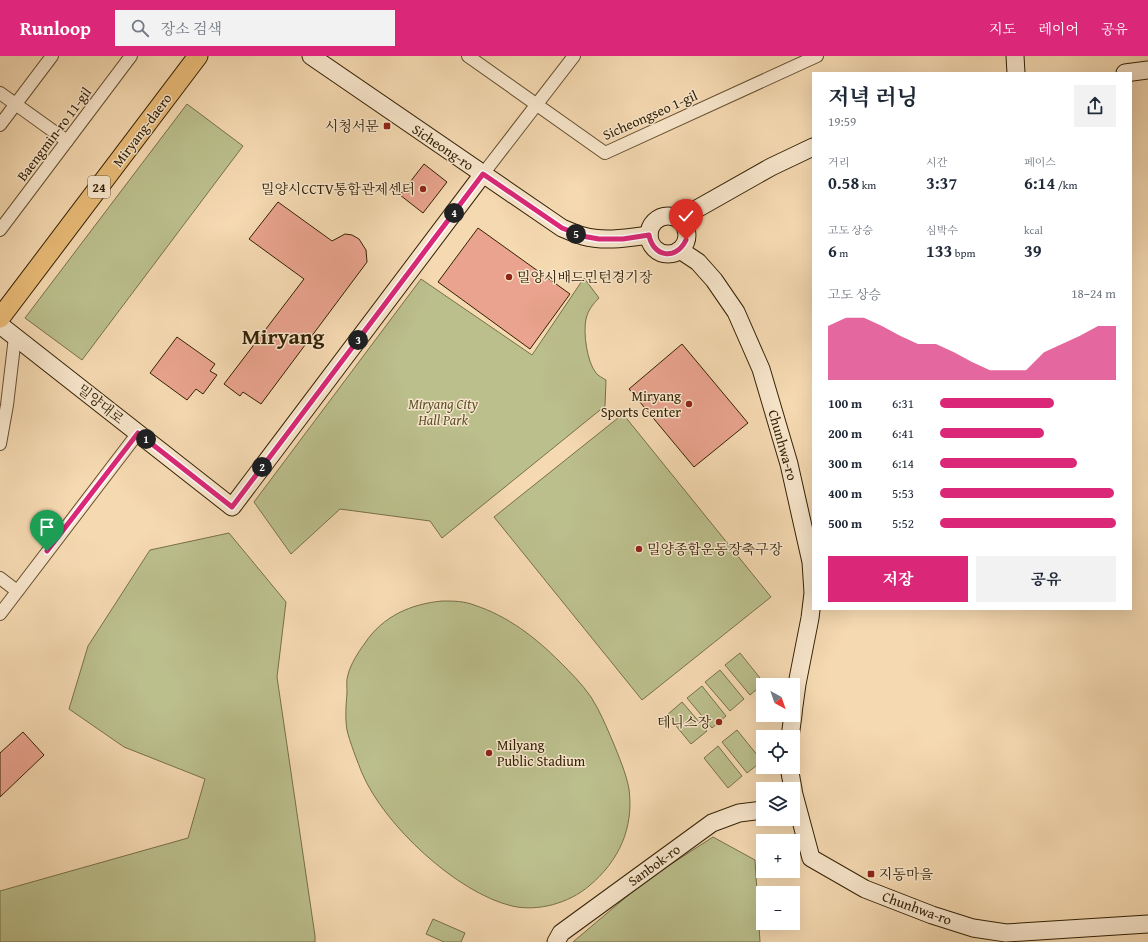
<!DOCTYPE html>
<html lang="ko">
<head>
<meta charset="utf-8">
<style>
	:root { --surface:#fff; --page:#f2f2f3; --text:#1f2937; --muted:#747a83; --accent:#db2777 }
	body { margin:0; font-family:"Gentium Book Plus","Noto Serif KR",serif; background:var(--page); color:var(--text); height:100vh; display:flex; flex-direction:column; font-size:15px; white-space:nowrap }
	* { box-sizing:border-box; margin:0 }
	p { font-size:13px; color:var(--muted) }
	.icon { flex:none; width:22px; height:22px; fill:none; stroke:currentColor; stroke-width:2; stroke-linecap:round; stroke-linejoin:round }
	.map { position:relative; flex:1; overflow:hidden }
	.details { position:absolute; left:812px; top:16px; width:320px; height:538px; display:flex; flex-direction:column; background:var(--surface); border-radius:0px; box-shadow:0 4px 16px #0002 }
	.details>* { flex:none }
	.needle { width:26px; rotate:140deg }
	.controls { position:absolute; left:756px; top:622px; display:grid; gap:8px }
	.controls a { display:grid; place-items:center; width:44px; height:44px; border-radius:0px; background:var(--surface); box-shadow:0 4px 16px #0002; font-size:20px }
	.pin { position:absolute; display:grid; place-items:center; width:34px; height:34px; color:#fff; margin:-41px -17px; border-radius:50% 50% 50% 0; rotate:-45deg; box-shadow:0 0 4px #0007 }
	.pin .icon { rotate:45deg }
	.km { position:absolute; width:20px; height:20px; margin:-10px; border-radius:50%; background:#222; color:#fff; font-size:11px; line-height:20px; text-align:center }
	.round { display:grid; place-items:center; flex:none; width:42px; height:42px; border-radius:0px; background:var(--page) }
	.summary { display:flex; align-items:center; justify-content:space-between; height:68px; padding:0 16px }
	h1 { font-size:22px; font-weight:700; line-height:30px }
	.metrics { display:grid; grid-template-columns:repeat(3,1fr); gap:6px; height:68px; padding:4px 16px }
	.metrics div { display:grid; align-content:center }
	.metrics b { font-size:17px; font-weight:700 }
	.metrics small { font-size:11px; font-weight:400 }
	.metrics p { font-size:11px }
	.chart { height:112px; padding:8px 16px }
	.chart p { display:flex; justify-content:space-between }
	.chart svg { width:100%; height:72px; margin-top:4px; fill:var(--accent); opacity:.7 }
	.button { display:flex; gap:8px; margin-top:auto; padding:8px 16px }
	.button a { flex:1; height:46px; border-radius:0px; background:var(--accent); color:#fff; font-size:16px; font-weight:700; line-height:46px; text-align:center }
	.button a+a { background:var(--page); color:var(--text) }
	ul { padding:0 16px; list-style:none; font-size:13px }
	li { display:grid; grid-template-columns:64px 48px 1fr; align-items:center; height:30px }
	li i { height:10px; border-radius:5px; background:var(--accent) }
	header { display:flex; align-items:center; gap:24px; box-sizing:border-box; height:56px; padding:0 20px; background:var(--accent); color:#fff }
	header strong { font-size:19px }
	nav { display:flex; gap:22px; margin-inline-start:auto; font-size:14px }
	.search { width:280px; height:36px; background:var(--page); display:flex; align-items:center; gap:10px; box-sizing:border-box; padding:0 14px; border-radius:0px; color:var(--muted); font-size:15px }
	.map>svg:first-child { display:block }
</style>
</head>
<body>
<header>
<strong>Runloop</strong>
<div class="search"><svg class="icon" aria-label="search" viewBox="0 0 24 24"><circle cx="10" cy="10" r="6"/><path d="M15 15l6 6"/></svg>장소 검색</div>
<nav><a>지도</a><a>레이어</a><a>공유</a></nav>
</header>
<div class="map">
<svg width="1148" height="886" viewBox="0 0 1148 886">
	<rect width="100%" height="100%" fill="#f5d9b1"/>
	<filter id="stains"><feTurbulence type="fractalNoise" baseFrequency=".005" numOctaves="4"/><feColorMatrix values="0 0 0 0 .2 0 0 0 0 .09 0 0 0 0 .02 0 0 0 .5 -.17"/></filter>
	<radialGradient id="worn" r=".72"><stop offset=".6" stop-color="#630" stop-opacity="0"/><stop offset="1" stop-color="#630" stop-opacity=".3"/></radialGradient>
	<g fill="#bbbf8c" stroke="#777048">
		<path d="M187,48l56,42 -161,214 -57,-42z"/>
		<path d="M584,222l15,20c-6,6 -11,12 -13,21 -3,14 1,43 10,54 2,3 7,5 10,7l-1,26 -163,132 -12,-17 -90,-12 -49,45 -37,-52 167,-223 111,76z"/>
		<path d="M623,358l148,183 -129,103 -148,-183z"/>
		<path d="M229,477l57,69 -9,75 38,259v6h-315v-51l188,-53 17,-59 -81,-32 -55,-38 19,-63 62,-96z"/>
		<path d="M442,545c11,0 22,0 32,4 34,11 62,33 86,57 11,11 22,22 31,35 9,14 15,29 22,45 6,15 13,31 16,47 5,39 -10,72 -40,97 -20,17 -51,26 -77,20 -55,-13 -128,-81 -150,-133 -4,-10 -13,-33 -15,-43 -2,-12 -1,-25 0,-37 0,-6 -1,-13 1,-18 2,-10 11,-24 17,-32 18,-27 46,-39 77,-42z"/>
		<path d="M740,597l24,30 -14,12 -25,-30z"/>
		<path d="M720,614l24,29 -14,12 -25,-29z"/>
		<path d="M702,630l24,30 -14,12 -25,-30z"/>
		<path d="M682,646l25,29 -16,13 -24,-29z"/>
		<path d="M737,674l25,31 -15,12 -25,-31z"/>
		<path d="M718,690l24,30 -14,12 -24,-30z"/>
		<path d="M713,781l42,23 5,82h-187l72,-61z"/>
		<path d="M433,863l32,14 -4,9h-17l-18,-8z"/>
	</g>
	<g fill="#e9a38e" stroke="#332104">
		<path d="M424,108l23,18 -24,31 -23,-18z"/>
		<path d="M278,146l54,39 13,-7 7,1 7,4 7,11 1,12 -106,142 -18,-12 -3,4 -16,-12 80,-105 -55,-40z"/>
		<path d="M478,172l92,66 -40,55 -92,-67z"/>
		<path d="M177,281l38,27 -5,7 7,4 -14,19 -7,-5 -9,11 -37,-27z"/>
		<path d="M682,288l66,79 -54,44 -65,-78z"/>
		<path d="M23,676l21,23 -44,42v-44z"/>
	</g>
	<g fill="none" stroke-linecap="round" stroke-linejoin="round">
		<defs>
			<g id="street">
				<path d="M468,0l137,97 212,-97"/>
				<path d="M0,37l67,48"/>
				<path d="M0,69l52,-69"/>
				<path d="M483,118l91,-118"/>
				<path d="M0,174l131,-174"/>
				<path d="M0,388l7,-39 8,-68"/>
				<path d="M0,522l17,13"/>
				<path d="M0,558l138,-181"/>
			</g>
			<g id="secondary">
				<path d="M311,0l251,172c7,3 14,6 21,8 21,6 44,2 66,-1"/>
				<path d="M1015,0l1,17"/>
				<path d="M1125,17l23,-3"/>
				<circle cx="668" cy="179" r="19"/>
				<path d="M679,163l92,-52 42,-20"/>
				<path d="M680,194l18,12 16,18 22,32 25,57 28,95 22,98 2,31 -3,25 -13,66 -4,29"/>
				<path d="M0,269l232,182 251,-333"/>
				<path d="M790,681l3,-22"/>
				<path d="M789,711l4,22"/>
				<path d="M793,735l18,67 54,31 67,26 41,13 33,5 142,-9"/>
				<path d="M556,886l5,-9 151,-110 27,-10 24,-3"/>
			</g>
			<path id="primary" d="M0,262l198,-262"/>
		</defs>
		<use href="#street" stroke="#644f2f" stroke-width="14"/>
		<use href="#secondary" stroke="#332104" stroke-width="19"/>
		<use href="#primary" stroke="#332104" stroke-width="21"/>
		<use href="#street" stroke="#f8e6cc" stroke-width="12"/>
		<use href="#secondary" stroke="#f8e6cc" stroke-width="17"/>
		<use href="#primary" stroke="#eabc78" stroke-width="19"/>
	</g>
	<g fill="none" stroke-linecap="round" stroke-linejoin="round">
		<defs>
			<path id="route" d="M47,495l91,-118 94,74 251,-333 79,54 20,8 17,3h24l26,-4c4,22 27,26 37,5"/>
		</defs>
		<use href="#route" stroke="#fff" stroke-width="8"/>
		<use href="#route" stroke="#db2777" stroke-width="5"/>
	</g>
	<g fill="#8f2418" stroke="#f8e6cc" stroke-width="1.5">
		<rect x="383" y="66" width="8" height="8" rx="2"/>
		<circle cx="423" cy="133" r="4"/>
		<circle cx="509" cy="221" r="4"/>
		<circle cx="689" cy="348" r="4"/>
		<circle cx="639" cy="493" r="4"/>
		<circle cx="719" cy="666" r="4"/>
		<circle cx="489" cy="697" r="4"/>
		<rect x="867" y="814" width="8" height="8" rx="2"/>
	</g>
	<g text-anchor="middle" stroke-width="3" stroke-linejoin="round" paint-order="stroke">
		<rect fill="#f8e6cc" stroke="#6e5c40" stroke-width="1" x="88" y="120" width="22" height="22" rx="3"/>
		<g font-size="13" font-weight="bold" fill="#332104">
			<text x="99" y="136">24</text>
		</g>
		<g font-size="14" fill="#332104" stroke="#f8e6cc">
			<text transform="translate(650 59) rotate(-24)" y="5">Sicheongseo 1-gil</text>
			<text transform="translate(142 74) rotate(-53)" y="5">Miryang-daero</text>
			<text transform="translate(54 78) rotate(-53)" y="5">Baengmin-ro 11-gil</text>
			<text transform="translate(443 91) rotate(34)" y="5">Sicheong-ro</text>
			<text transform="translate(101 348) rotate(38)" y="5">밀양대로</text>
			<text transform="translate(783 389) rotate(74)" y="5">Chunhwa-ro</text>
			<text transform="translate(654 809) rotate(-36)" y="5">Sanbok-ro</text>
			<text transform="translate(917 852) rotate(20)" y="5">Chunhwa-ro</text>
		</g>
		<g font-size="14" fill="#332104" stroke="#f8e6cc" text-anchor="end">
			<text x="379" y="75">시청서문</text>
			<text x="415" y="138">밀양시CCTV통합관제센터</text>
			<text x="517" y="226" text-anchor="start">밀양시배드민턴경기장</text>
			<text x="681" y="345">Miryang<tspan x="681" dy="16">Sports Center</tspan></text>
			<text x="647" y="498" text-anchor="start">밀양종합운동장축구장</text>
			<text x="711" y="671">테니스장</text>
			<text x="497" y="694" text-anchor="start">Milyang<tspan x="497" dy="16">Public Stadium</tspan></text>
			<text x="879" y="823" text-anchor="start">지동마을</text>
		</g>
		<g font-size="14" font-style="italic" fill="#5c502d" stroke="#f8e6cc">
			<text x="443" y="353">Miryang City<tspan x="443" dy="16">Hall Park</tspan></text>
		</g>
		<g font-size="22" font-weight="bold" fill="#332104" stroke="#f8e6cc">
			<text x="283" y="288">Miryang</text>
		</g>
	</g>
	<rect width="100%" height="100%" filter="url(#stains)"/>
	<rect width="100%" height="100%" fill="url(#worn)"/>
</svg>
<div class="controls">
<a><svg class="needle" viewBox="-14 -14 28 28"><path d="M0-13l5 13h-10z" fill="#e53935"/><path d="M0 13l5-13h-10z" fill="#747a83"/></svg></a>
<a><svg class="icon" aria-label="locate" viewBox="0 0 24 24"><circle cx="12" cy="12" r="6"/><path d="M12 2v4M12 18v4M2 12h4M18 12h4"/></svg></a>
<a><svg class="icon" aria-label="layers" viewBox="0 0 24 24"><path d="M12 4l9 5-9 5-9-5zM3 14l9 5 9-5"/></svg></a>
<a>+</a>
<a>−</a>
</div>
<div class="pin" style="left:47px;top:495px;background:#1e9e55"><svg class="icon" aria-label="arrive" viewBox="0 0 24 24"><path d="M6 21V4h12l-3 4 3 4H6"/></svg></div>
<div class="pin" style="left:686px;top:184px;background:#d93025"><svg class="icon" aria-label="check" viewBox="0 0 24 24"><path d="M5 12l5 5 9-10"/></svg></div>
<b class="km" style="left:146px;top:383px">1</b>
<b class="km" style="left:262px;top:411px">2</b>
<b class="km" style="left:358px;top:284px">3</b>
<b class="km" style="left:454px;top:157px">4</b>
<b class="km" style="left:576px;top:178px">5</b>
<section class="details">
<div class="summary"><div><h1>저녁 러닝</h1><p>19:59</p></div><a class="round"><svg class="icon" aria-label="share" viewBox="0 0 24 24"><path d="M12 15V3M7 8l5-5 5 5M5 13v7h14v-7"/></svg></a></div>
<div class="metrics">
<div><p>거리</p><b>0.58<small> km</small></b></div>
<div><p>시간</p><b>3:37</b></div>
<div><p>페이스</p><b>6:14<small> /km</small></b></div>
</div>
<div class="metrics">
<div><p>고도 상승</p><b>6<small> m</small></b></div>
<div><p>심박수</p><b>133<small> bpm</small></b></div>
<div><p>kcal</p><b>39</b></div>
</div>
<div class="chart"><p><span>고도 상승</span>18–24 m</p>
<svg viewBox="0 0 160 44" preserveAspectRatio="none"><path d="M0 44V11L10 6L20 6L30 11L40 17L50 22L60 22L70 27L80 33L90 38L100 38L110 38L120 27L130 22L140 17L150 11L160 11V44z"/></svg>
</div>
<ul>
<li><b>100 m</b>6:31<i style="width:65%"></i></li>
<li><b>200 m</b>6:41<i style="width:59%"></i></li>
<li><b>300 m</b>6:14<i style="width:78%"></i></li>
<li><b>400 m</b>5:53<i style="width:99%"></i></li>
<li><b>500 m</b>5:52<i style="width:100%"></i></li>
</ul>
<div class="button"><a>저장</a><a>공유</a></div>
</section>
</div>
</body>
</html>
